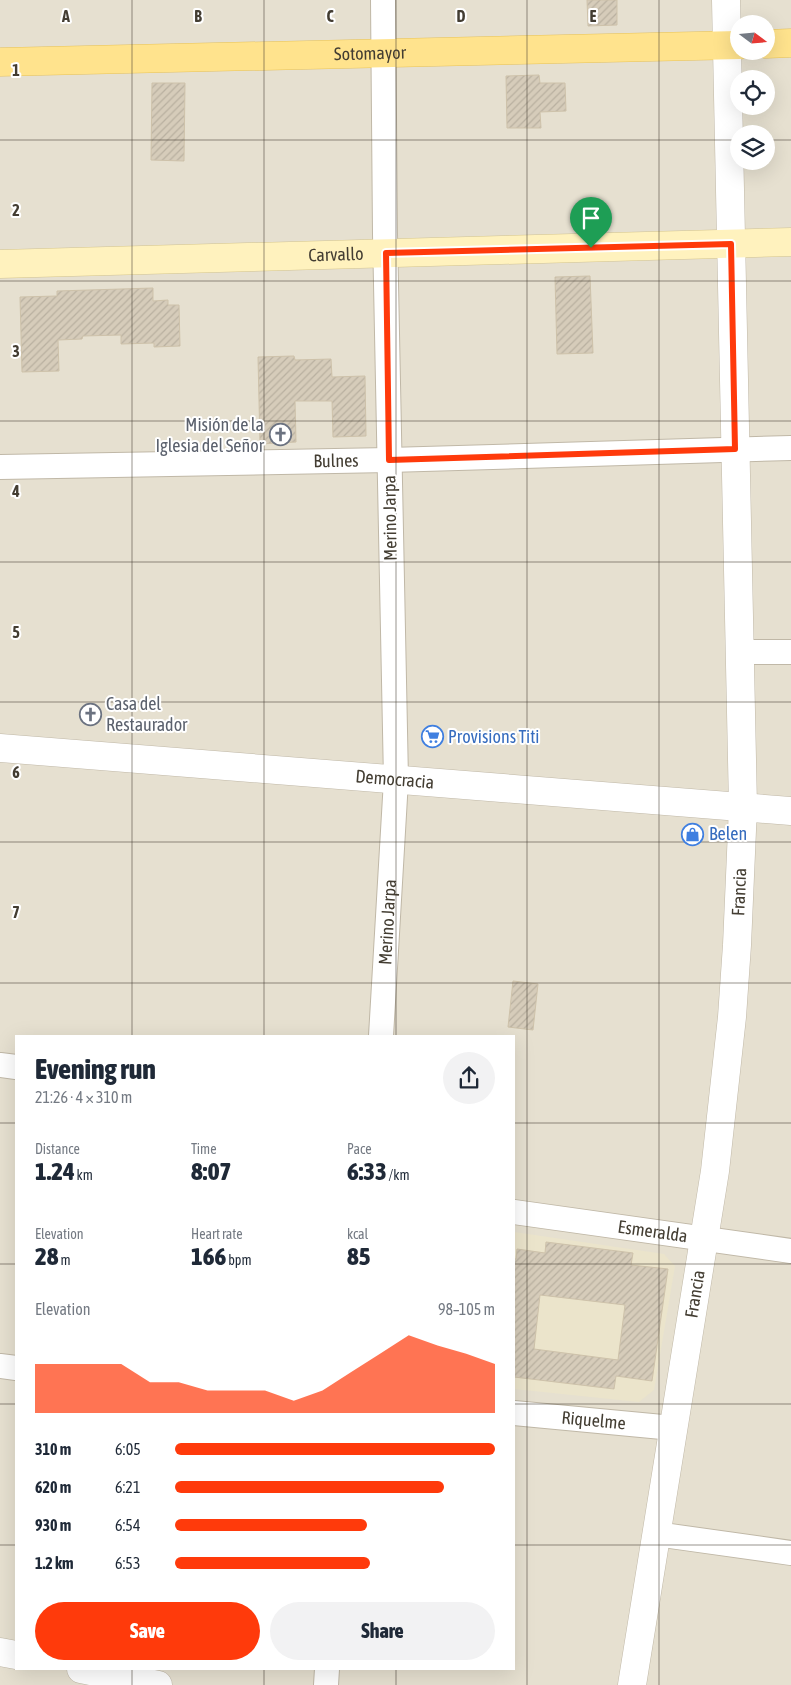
<!DOCTYPE html>
<html lang="en">
<head>
<meta charset="utf-8">
<style>
	:root { --surface:#fff; --page:#f2f2f3; --text:#1f2937; --muted:#747a83; --accent:#ff3a0b }
	body { margin:0; font-family:"Asap Condensed",sans-serif; background:var(--page); color:var(--text); height:100vh; display:flex; flex-direction:column; font-size:19px; white-space:nowrap }
	* { box-sizing:border-box; margin:0 }
	p { font-size:16px; color:var(--muted) }
	.icon { flex:none; width:28px; height:28px; fill:none; stroke:currentColor; stroke-width:2; stroke-linecap:round; stroke-linejoin:round }
	.map { position:relative; flex:1; overflow:hidden }
	.drawer { position:absolute; left:15px; top:1035px; width:500px; height:635px; display:flex; flex-direction:column; background:var(--surface); border-radius:0px; box-shadow:0 5px 20px #0002 }
	.drawer>* { flex:none }
	.needle { width:32px; rotate:106deg }
	.controls { position:absolute; left:730px; top:15px; display:grid; gap:10px }
	.controls a { display:grid; place-items:center; width:45px; height:45px; border-radius:50%; background:var(--surface); box-shadow:0 5px 20px #0002; font-size:25px }
	.pin { position:absolute; display:grid; place-items:center; width:42px; height:42px; color:#fff; margin:-51px -21px; border-radius:50% 50% 50% 0; rotate:-45deg; box-shadow:0 0 5px #0007 }
	.pin .icon { rotate:45deg }
	.round { display:grid; place-items:center; flex:none; width:52px; height:52px; border-radius:26px; background:var(--page) }
	.overview { display:flex; align-items:center; justify-content:space-between; height:85px; padding:0 20px }
	h1 { font-size:28px; font-weight:800; line-height:38px }
	.stats { display:grid; grid-template-columns:repeat(3,1fr); gap:8px; height:85px; padding:5px 20px }
	.stats div { display:grid; align-content:center }
	.stats b { font-size:25px; font-weight:800 }
	.stats small { font-size:14px; font-weight:400 }
	.stats p { font-size:14px }
	.chart { height:140px; padding:10px 20px }
	.chart p { display:flex; justify-content:space-between }
	.chart svg { width:100%; height:90px; margin-top:5px; fill:var(--accent); opacity:.7 }
	.cta { display:flex; gap:10px; margin-top:auto; padding:10px 20px }
	.cta a { flex:1; height:58px; border-radius:30px; background:var(--accent); color:#fff; font-size:20px; font-weight:800; line-height:58px; text-align:center }
	.cta a+a { background:var(--page); color:var(--text) }
	ul { padding:0 20px; list-style:none; font-size:16px }
	li { display:grid; grid-template-columns:80px 60px 1fr; align-items:center; height:38px }
	li i { height:12px; border-radius:6px; background:var(--accent) }
	.map>svg:first-child { display:block }
</style>
</head>
<body>
<div class="map">
<svg width="791" height="1685" viewBox="0 0 791 1685">
	<defs>
		<pattern id="building-hatch" width="6" height="6" patternUnits="userSpaceOnUse" patternTransform="scale(1.25)"><rect width="6" height="6" fill="#d6ccba"/><path d="M-1 1l2-2M0 6l6-6M5 7l2-2" fill="none" stroke="#b9b0a0"/></pattern>
	</defs>
	<rect width="100%" height="100%" fill="#f2ede2"/>
	<path fill="#e6e0d0" fill-rule="evenodd" d="M0,0h791v1685h-791zM739,24h27v27h-27zM739,79h27v27h-27zM739,134h27v27h-27zM16,1036h498v633h-498z"/>
	<path fill="#ebe4cb" d="M514,1232l150,22 11,12 -21,124 -15,12 -125,-13z"/>
	<g fill="url(#building-hatch)" stroke="#cec2aa" fill-rule="evenodd">
		<path d="M587,0h30v25l-29,1z"/>
		<path d="M539,75l1,8h25l1,28 -26,1 1,16h-34l-1,-52z"/>
		<path d="M152,83h33l-1,78 -33,-1z"/>
		<path d="M590,276l3,77 -36,1 -2,-77z"/>
		<path d="M153,288v13l15,-1v5h11l1,41 -26,1v-4l-33,1v-9l-38,1 -1,3 -24,1 1,31 -37,1 -2,-75 37,-1v-5z"/>
		<path d="M294,356l1,4 36,-1 1,18 33,-1 1,60 -33,1 -1,-36h-37l1,41 -36,2 -2,-87z"/>
		<path d="M513,981l25,3 -5,46 -25,-3z"/>
		<path d="M546,1242l87,11 -2,12 37,4 -16,112 -36,-5 -2,13 -100,-12v-118h2l1,-10 28,4zM540,1295l85,10 -7,55 -84,-11z"/>
	</g>
	<g fill="none" stroke-linecap="round" stroke-linejoin="round">
		<defs>
			<g id="minor">
				<path id="s1" d="M0,467l389,-7 402,-12"/>
				<path d="M740,652h51"/>
				<path id="s2" d="M381,1036l15,-256 -11,-546 -2,-234"/>
				<path d="M0,1065l16,2"/>
				<path id="s3" d="M514,1212l277,39"/>
				<path d="M0,1366l16,2"/>
				<path id="s4" d="M514,1413l159,15"/>
				<path d="M656,1534l135,19"/>
				<path d="M326,1685l1,-16"/>
			</g>
			<g id="tertiary">
				<path id="s5" d="M0,748l791,63"/>
				<path d="M0,1652l16,3"/>
				<path d="M81,1669l77,16"/>
				<path id="s6" d="M632,1685l83,-514 17,-154 5,-72 6,-138 -17,-807"/>
			</g>
			<g id="secondary">
				<path id="s7" d="M0,264l791,-22"/>
			</g>
			<g id="primary">
				<path d="M766,44l25,-1"/>
				<path id="s8" d="M0,62l739,-17"/>
			</g>
		</defs>
		<use href="#minor" stroke="#c0b8a7" stroke-width="26"/>
		<use href="#tertiary" stroke="#c0b8a7" stroke-width="29"/>
		<use href="#secondary" stroke="#d3c490" stroke-width="29"/>
		<use href="#primary" stroke="#e6c25b" stroke-width="29"/>
		<use href="#minor" stroke="#fff" stroke-width="24"/>
		<use href="#tertiary" stroke="#fff" stroke-width="28"/>
		<use href="#secondary" stroke="#fff2be" stroke-width="28"/>
		<use href="#primary" stroke="#ffe38d" stroke-width="28"/>
	</g>
	<g fill="none" stroke-linecap="round" stroke-linejoin="round">
		<defs>
			<path id="route" d="M731,244l4,205 -346,11 -3,-207z"/>
		</defs>
		<use href="#route" stroke="#fff" stroke-width="10"/>
		<use href="#route" stroke="#ff3a0b" stroke-width="6"/>
	</g>
	<path fill="none" stroke="#433d32" stroke-width="1" stroke-opacity="0.55" d="M132,0v1036M264,0v1036M396,0v1036M527,0v1685M659,0v1685M0,140h739M766,140h25M0,281h791M0,421h791M0,562h791M0,702h791M0,842h791M0,983h791M0,1123h16M514,1123h277M0,1264h16M514,1264h277M0,1404h16M514,1404h277M0,1545h16M514,1545h277M132,1669v16M264,1669v16M396,1669v16"/>
	<defs>
		<symbol id="church-ring" viewBox="-11 -11 22 22"><circle r="9.5" fill="#fff" stroke="#6b7280" stroke-width="1.5"/><path d="M-1.2-6h2.4v3.5h3.3v2.4h-3.3V6h-2.4V-.1h-3.3v-2.4h3.3Z" fill="#6b7280"/></symbol>
		<symbol id="supermarket-ring" viewBox="-11 -11 22 22"><circle r="9.5" fill="#fff" stroke="#3f7fe0" stroke-width="1.5"/><path d="M-6-5.5h2.5l.6 2H6L4.5 2H-2.5L-4.4-4H-6ZM-1.5 3.2a1.3 1.3 0 1 0 .1 0ZM3 3.2a1.3 1.3 0 1 0 .1 0Z" fill="#3f7fe0"/></symbol>
		<symbol id="shop-ring" viewBox="-11 -11 22 22"><circle r="9.5" fill="#fff" stroke="#3f7fe0" stroke-width="1.5"/><path d="M-5-2.5h2.3a2.7 3.5 0 0 1 5.4 0H5L5.5 6h-11ZM-1.5-2.5h3a1.5 2.3 0 0 0-3 0Z" fill="#3f7fe0"/></symbol>
	</defs>
	<g fill-rule="evenodd">
		<use href="#church-ring" x="268" y="422" width="25" height="25"/>
		<use href="#church-ring" x="78" y="702" width="25" height="25"/>
		<use href="#supermarket-ring" x="420" y="724" width="25" height="25"/>
		<use href="#shop-ring" x="680" y="822" width="25" height="25"/>
	</g>
	<g text-anchor="middle" stroke-width="4" stroke-linejoin="round" paint-order="stroke">
		<g font-size="18" fill="#433d32" stroke="#fff">
			<text dy="6" stroke="none"><textPath href="#s8" startOffset="370">Sotomayor</textPath></text>
			<text dy="6" stroke="none"><textPath href="#s7" startOffset="336">Carvallo</textPath></text>
			<text dy="6" stroke="none"><textPath href="#s1" startOffset="336">Bulnes</textPath></text>
			<text transform="translate(390 518) rotate(-91)" y="6">Merino Jarpa</text>
			<text dy="6" stroke="none"><textPath href="#s5" startOffset="396">Democracia</textPath></text>
			<text dy="6" stroke="none"><textPath href="#s6" startOffset="801">Francia</textPath></text>
			<text dy="6" stroke="none"><textPath href="#s2" startOffset="114">Merino Jarpa</textPath></text>
			<text dy="6" stroke="none"><textPath href="#s3" startOffset="140">Esmeralda</textPath></text>
			<text dy="6" stroke="none"><textPath href="#s6" startOffset="396">Francia</textPath></text>
			<text dy="6" stroke="none"><textPath href="#s4" startOffset="80">Riquelme</textPath></text>
		</g>
		<g font-size="18" fill="#5b616d" stroke="#fff" text-anchor="end">
			<text x="264" y="431">Misión de la<tspan x="264" dy="21">Iglesia del Señor</tspan></text>
			<text x="106" y="710" text-anchor="start">Casa del<tspan x="106" dy="21">Restaurador</tspan></text>
		</g>
		<g font-size="18" fill="#366cbe" stroke="#fff" text-anchor="start">
			<text x="448" y="743">Provisions Titi</text>
			<text x="709" y="840">Belen</text>
		</g>
	</g>
	<g font-size="16" text-anchor="middle" font-weight="bold" fill="#433d32" stroke="#fff" stroke-width="4" stroke-linejoin="round" paint-order="stroke">
		<text x="66" y="22">A</text>
		<text x="198" y="22">B</text>
		<text x="330" y="22">C</text>
		<text x="461" y="22">D</text>
		<text x="593" y="22">E</text>
		<text x="16" y="76">1</text>
		<text x="16" y="216">2</text>
		<text x="16" y="357">3</text>
		<text x="16" y="497">4</text>
		<text x="16" y="638">5</text>
		<text x="16" y="778">6</text>
		<text x="16" y="918">7</text>
	</g>
</svg>
<div class="controls">
<a><svg class="needle" viewBox="-14 -14 28 28"><path d="M0-13l5 13h-10z" fill="#e53935"/><path d="M0 13l5-13h-10z" fill="#747a83"/></svg></a>
<a><svg class="icon" aria-label="locate" viewBox="0 0 24 24"><circle cx="12" cy="12" r="6"/><path d="M12 2v4M12 18v4M2 12h4M18 12h4"/></svg></a>
<a><svg class="icon" aria-label="layers" viewBox="0 0 24 24"><path d="M12 4l9 5-9 5-9-5zM3 14l9 5 9-5"/></svg></a>
</div>
<div class="pin" style="left:591px;top:248px;background:#1e9e55"><svg class="icon" aria-label="arrive" viewBox="0 0 24 24"><path d="M6 21V4h12l-3 4 3 4H6"/></svg></div>
<section class="drawer">
<div class="overview"><div><h1>Evening run</h1><p>21:26 · 4 × 310 m</p></div><a class="round"><svg class="icon" aria-label="share" viewBox="0 0 24 24"><path d="M12 15V3M7 8l5-5 5 5M5 13v7h14v-7"/></svg></a></div>
<div class="stats">
<div><p>Distance</p><b>1.24<small> km</small></b></div>
<div><p>Time</p><b>8:07</b></div>
<div><p>Pace</p><b>6:33<small> /km</small></b></div>
</div>
<div class="stats">
<div><p>Elevation</p><b>28<small> m</small></b></div>
<div><p>Heart rate</p><b>166<small> bpm</small></b></div>
<div><p>kcal</p><b>85</b></div>
</div>
<div class="chart"><p><span>Elevation</span>98–105 m</p>
<svg viewBox="0 0 160 44" preserveAspectRatio="none"><path d="M0 44V20L10 20L20 20L30 20L40 29L50 29L60 33L70 33L80 33L90 38L100 33L110 24L120 15L130 6L140 11L150 15L160 20V44z"/></svg>
</div>
<ul>
<li><b>310 m</b>6:05<i style="width:100%"></i></li>
<li><b>620 m</b>6:21<i style="width:84%"></i></li>
<li><b>930 m</b>6:54<i style="width:60%"></i></li>
<li><b>1.2 km</b>6:53<i style="width:61%"></i></li>
</ul>
<div class="cta"><a>Save</a><a>Share</a></div>
</section>
</div>
</body>
</html>
